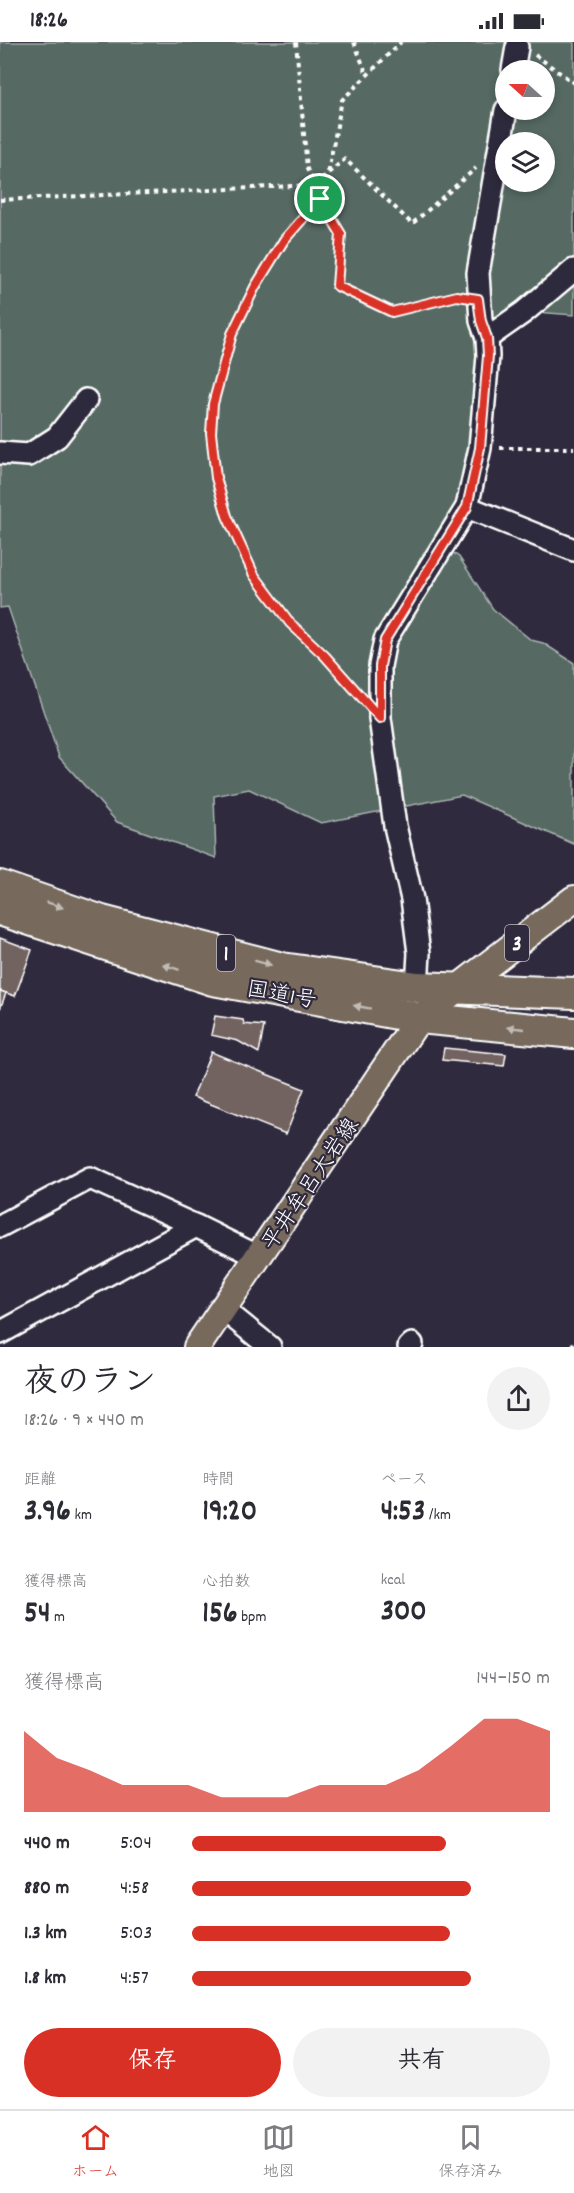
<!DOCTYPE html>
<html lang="ja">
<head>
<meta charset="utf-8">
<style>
	:root { --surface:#fff; --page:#f2f2f3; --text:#2b2b33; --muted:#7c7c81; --line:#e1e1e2; --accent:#d93025 }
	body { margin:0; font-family:Dekko,"Klee One",sans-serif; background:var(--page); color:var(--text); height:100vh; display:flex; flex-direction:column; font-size:22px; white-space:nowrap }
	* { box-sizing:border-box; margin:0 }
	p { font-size:20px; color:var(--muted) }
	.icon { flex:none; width:33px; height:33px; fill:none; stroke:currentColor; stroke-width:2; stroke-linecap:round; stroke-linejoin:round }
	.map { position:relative; height:1305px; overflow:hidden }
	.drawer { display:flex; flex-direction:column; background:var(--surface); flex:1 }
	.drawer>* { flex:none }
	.needle { width:39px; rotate:291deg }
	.controls { position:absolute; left:495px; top:18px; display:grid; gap:12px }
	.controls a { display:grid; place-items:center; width:60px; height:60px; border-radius:50%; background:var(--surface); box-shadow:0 3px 9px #0003; font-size:30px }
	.pin { position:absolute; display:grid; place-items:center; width:51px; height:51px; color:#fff; margin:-26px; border:3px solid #fff; border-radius:50%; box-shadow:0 2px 6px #0007 }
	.round { display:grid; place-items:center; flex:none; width:63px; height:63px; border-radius:32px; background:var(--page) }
	.headline { display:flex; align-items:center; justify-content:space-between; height:102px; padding:0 24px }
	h1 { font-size:33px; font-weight:700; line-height:45px }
	.stats { display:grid; grid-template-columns:repeat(3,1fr); gap:9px; height:102px; padding:6px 24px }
	.stats div { display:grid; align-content:center }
	.stats b { font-size:30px; font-weight:700 }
	.stats small { font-size:16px; font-weight:400 }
	.stats p { font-size:16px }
	.chart { height:168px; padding:12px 24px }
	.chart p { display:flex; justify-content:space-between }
	.chart svg { width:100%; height:108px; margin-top:6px; fill:var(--accent); opacity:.7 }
	.cta { display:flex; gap:12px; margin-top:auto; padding:12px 24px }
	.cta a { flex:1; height:69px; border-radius:36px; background:var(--accent); color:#fff; font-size:24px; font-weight:700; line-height:69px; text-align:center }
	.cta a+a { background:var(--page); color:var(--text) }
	ul { padding:0 24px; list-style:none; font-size:20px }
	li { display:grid; grid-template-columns:96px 72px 1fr; align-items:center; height:45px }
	li i { height:15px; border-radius:8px; background:var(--accent) }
	.status { display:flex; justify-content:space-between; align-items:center; height:42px; padding:0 30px; background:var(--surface); direction:ltr }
	.status svg { height:16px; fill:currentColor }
	.dock { display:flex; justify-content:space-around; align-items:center; height:84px; border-top:2px solid var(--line); background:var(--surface); font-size:16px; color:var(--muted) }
	.dock a { display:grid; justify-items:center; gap:3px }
	.dock .active { color:var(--accent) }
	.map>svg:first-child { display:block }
</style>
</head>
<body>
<div class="status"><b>18:26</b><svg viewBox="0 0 49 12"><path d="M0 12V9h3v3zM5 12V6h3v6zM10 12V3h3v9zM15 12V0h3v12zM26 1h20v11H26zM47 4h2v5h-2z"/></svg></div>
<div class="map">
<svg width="574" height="1305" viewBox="0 0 574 1305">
	<rect width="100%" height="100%" fill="#2f2a3d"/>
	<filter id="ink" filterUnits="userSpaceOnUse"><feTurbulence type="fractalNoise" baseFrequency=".0167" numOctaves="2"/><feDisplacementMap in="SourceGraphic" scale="12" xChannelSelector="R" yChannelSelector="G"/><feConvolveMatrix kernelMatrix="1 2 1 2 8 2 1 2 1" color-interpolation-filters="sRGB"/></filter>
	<g filter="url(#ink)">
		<path fill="#566963" stroke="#aab4b1" stroke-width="1.5" fill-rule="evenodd" d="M0,0h574v273l-51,-4 -36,27 -14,130 -25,81 11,8 34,52 38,31 12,3 31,20v181l-112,-49 -141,28 -72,-34 -35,7 2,62 -99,-36 -58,-65 -51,-150 -8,1zM506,28h38v40h-38zM506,100h38v40h-38z"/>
		<g fill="#736360" stroke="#fff" stroke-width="1.5">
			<path d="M0,896l32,12 -17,46 -15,-5z"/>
			<path d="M0,949l6,2 -6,16z"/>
			<path d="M215,974l28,4 1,4 20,2 -5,27 -21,-12 -27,-6z"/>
			<path d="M444,1006l62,6 -2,12 -62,-6z"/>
			<path d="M211,1010l93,37 -18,45 -93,-37z"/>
		</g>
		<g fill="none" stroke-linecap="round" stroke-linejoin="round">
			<defs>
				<g id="minor">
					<path d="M513,28l4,-23"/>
					<path d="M506,68l-28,163 3,48 6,17 37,-26 50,-42"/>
					<path d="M0,411l29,2 28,-18 29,-37"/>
					<path d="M467,465l107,43"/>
					<path d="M417,945l2,-34 -7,-54 -17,-73 -15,-108v-52l5,-26 82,-133 13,-59 8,-92 -1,-18"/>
					<path d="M0,1184l90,-48 106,48 63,31"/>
					<path d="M223,1267l47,38"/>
					<path d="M0,1291l196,-107"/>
					<path d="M409,1305l3,-3"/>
				</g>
				<path id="major" d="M197,1305l222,-329 155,-119"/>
				<g id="highway">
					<path d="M0,844l102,35 180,47 135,19 157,6"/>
					<path d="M0,868l213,70 206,38 155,15"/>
				</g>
			</defs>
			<use href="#minor" stroke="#fff" stroke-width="26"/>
			<use href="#major" stroke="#fff" stroke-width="30"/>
			<use href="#highway" stroke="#fff" stroke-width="34"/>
			<g stroke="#fff" stroke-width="4" stroke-dasharray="4.5 4.5" stroke-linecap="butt">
				<path d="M296,0l11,127 13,30 -36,41 -29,47 -23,47 -19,70 -2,29 5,45 11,38 27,59 36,48 35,33 35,39"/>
				<path d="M354,0l13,33"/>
				<path d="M535,13l39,28"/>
				<path d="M328,130l14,-72 59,-58"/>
				<path d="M320,157l21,35 -4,52 55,26 68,-16"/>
				<path d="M0,158l314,-15 31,-26 67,65 64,-56"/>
				<path d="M500,406h74"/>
			</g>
			<use href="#minor" stroke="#2f2a3d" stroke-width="21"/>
			<use href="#major" stroke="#77695c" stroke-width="26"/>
			<use href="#highway" stroke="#77695c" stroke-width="30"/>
			<path stroke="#fff" stroke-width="4.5" stroke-dasharray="9 4.5" stroke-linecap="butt" d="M571,1305l3,-4"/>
		</g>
		<defs><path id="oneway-solid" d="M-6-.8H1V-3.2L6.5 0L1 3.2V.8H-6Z" transform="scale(1.5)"/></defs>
		<g fill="#c2bcb6">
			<use href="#oneway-solid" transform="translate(55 863) rotate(19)"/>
			<use href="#oneway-solid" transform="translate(263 921) rotate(15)"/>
			<use href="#oneway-solid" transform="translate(171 925) rotate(-162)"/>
			<use href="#oneway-solid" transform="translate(362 965) rotate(-170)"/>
			<use href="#oneway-solid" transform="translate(516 986) rotate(-174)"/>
		</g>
	</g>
	<g fill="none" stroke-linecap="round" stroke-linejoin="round" filter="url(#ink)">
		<defs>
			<path id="route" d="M320,157l21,35 -4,52 55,26 65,-16 21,3 3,22 6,17 1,18 -8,92 -13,59 -82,133 -5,26v52l-55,-62 -35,-33 -36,-48 -27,-59 -11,-38 -5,-45 2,-29 19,-70 23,-47 29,-47z"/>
		</defs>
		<use href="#route" stroke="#fff" stroke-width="12"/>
		<use href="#route" stroke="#d93025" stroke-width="8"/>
	</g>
	<g text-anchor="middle" stroke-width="4.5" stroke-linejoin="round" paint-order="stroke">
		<g fill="#2f2a3d" stroke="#c1bfc5" stroke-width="1.5">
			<rect x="505" y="883" width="24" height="36" rx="4.5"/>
			<rect x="217" y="893" width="18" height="36" rx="4.5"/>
		</g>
		<g font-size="21" font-weight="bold" fill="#fff">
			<text x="517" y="908">3</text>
			<text x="226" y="918">1</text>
		</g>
		<g font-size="22" fill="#fff" stroke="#2f2a3d">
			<text transform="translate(282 951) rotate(10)" y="8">国道1号</text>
			<text transform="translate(309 1141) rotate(-56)" y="8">平井牟呂大岩線</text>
		</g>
	</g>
</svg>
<div class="controls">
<a><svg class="needle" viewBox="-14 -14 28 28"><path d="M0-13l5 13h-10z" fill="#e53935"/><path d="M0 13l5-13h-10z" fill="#7c7c81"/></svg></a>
<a><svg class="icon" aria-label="layers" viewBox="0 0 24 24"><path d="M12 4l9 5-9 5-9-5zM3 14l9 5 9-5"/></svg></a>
</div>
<div class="pin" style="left:320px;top:157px;background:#1e9e55"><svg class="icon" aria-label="arrive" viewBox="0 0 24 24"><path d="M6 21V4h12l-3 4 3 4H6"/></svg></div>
</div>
<section class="drawer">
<div class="headline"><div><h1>夜のラン</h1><p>18:26 · 9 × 440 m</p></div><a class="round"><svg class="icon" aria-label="share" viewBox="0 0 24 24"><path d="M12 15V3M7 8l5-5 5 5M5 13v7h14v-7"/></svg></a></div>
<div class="stats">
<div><p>距離</p><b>3.96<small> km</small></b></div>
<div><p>時間</p><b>19:20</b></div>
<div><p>ペース</p><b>4:53<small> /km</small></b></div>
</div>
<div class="stats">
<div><p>獲得標高</p><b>54<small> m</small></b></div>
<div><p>心拍数</p><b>156<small> bpm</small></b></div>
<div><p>kcal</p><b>300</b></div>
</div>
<div class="chart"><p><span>獲得標高</span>144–150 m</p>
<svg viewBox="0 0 160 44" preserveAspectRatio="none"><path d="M0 44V11L10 22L20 27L30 33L40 33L50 33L60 38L70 38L80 38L90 33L100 33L110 33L120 27L130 17L140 6L150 6L160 11V44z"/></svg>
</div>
<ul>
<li><b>440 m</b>5:04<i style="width:71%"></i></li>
<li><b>880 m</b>4:58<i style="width:78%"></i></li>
<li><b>1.3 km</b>5:03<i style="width:72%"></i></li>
<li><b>1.8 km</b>4:57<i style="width:78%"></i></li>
</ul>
<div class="cta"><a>保存</a><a>共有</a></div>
</section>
<nav class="dock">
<a class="active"><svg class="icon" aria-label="home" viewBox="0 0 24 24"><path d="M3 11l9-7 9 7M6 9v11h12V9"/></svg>ホーム</a>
<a><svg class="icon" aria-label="map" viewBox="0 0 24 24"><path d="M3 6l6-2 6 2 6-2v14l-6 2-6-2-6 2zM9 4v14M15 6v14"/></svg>地図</a>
<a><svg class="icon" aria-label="saved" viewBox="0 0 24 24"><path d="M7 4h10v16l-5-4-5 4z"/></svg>保存済み</a>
</nav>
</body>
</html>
